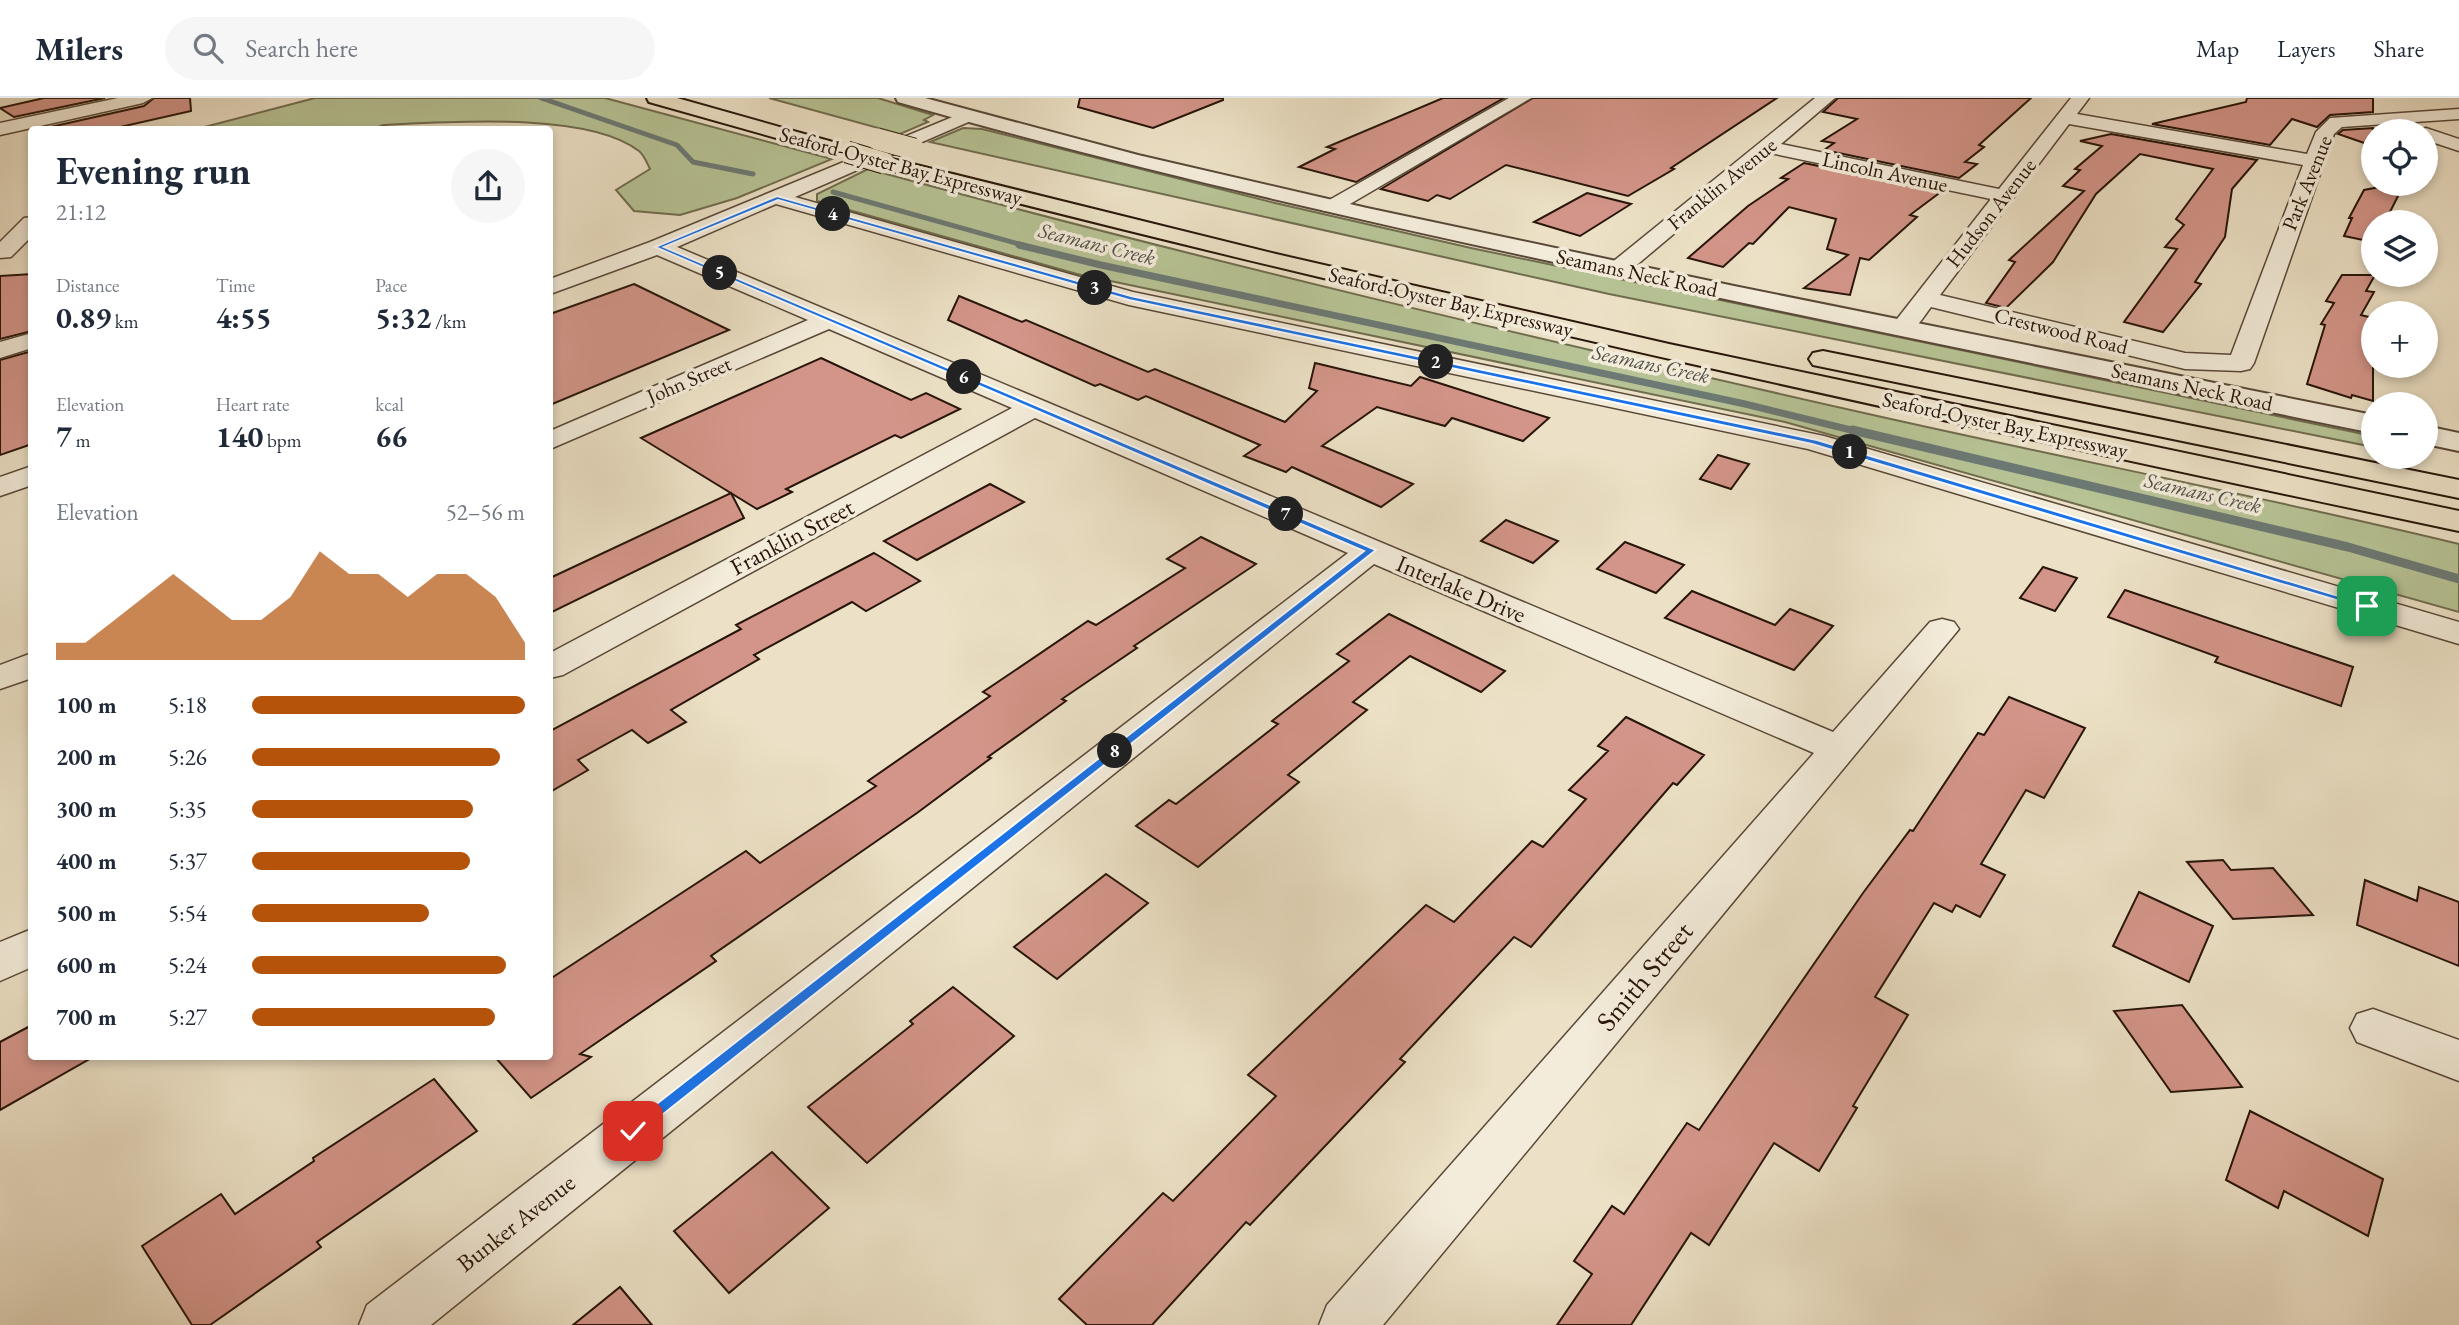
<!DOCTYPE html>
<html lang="en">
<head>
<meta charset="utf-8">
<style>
	:root { --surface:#fff; --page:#f6f6f7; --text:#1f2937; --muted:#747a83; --line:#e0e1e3; --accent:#b45309 }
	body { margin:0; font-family:"EB Garamond",serif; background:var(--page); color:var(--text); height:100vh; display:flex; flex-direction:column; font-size:26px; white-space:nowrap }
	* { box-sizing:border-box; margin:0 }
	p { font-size:23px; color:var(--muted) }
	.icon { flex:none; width:38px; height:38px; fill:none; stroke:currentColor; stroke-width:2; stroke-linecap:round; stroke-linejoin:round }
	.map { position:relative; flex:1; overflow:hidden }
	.side { position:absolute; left:28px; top:28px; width:525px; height:934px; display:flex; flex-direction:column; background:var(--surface); border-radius:7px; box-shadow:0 4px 10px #0003 }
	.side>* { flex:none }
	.fabs { position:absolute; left:2361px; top:21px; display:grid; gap:14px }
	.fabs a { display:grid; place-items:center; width:77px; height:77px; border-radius:50%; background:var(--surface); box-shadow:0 4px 10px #0003; font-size:35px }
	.pin { position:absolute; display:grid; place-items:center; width:60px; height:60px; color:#fff; margin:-30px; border-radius:14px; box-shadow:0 4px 10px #0006 }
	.km { position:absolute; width:35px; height:35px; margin:-18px; border-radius:50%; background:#222; color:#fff; font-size:19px; line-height:35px; text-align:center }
	.round { display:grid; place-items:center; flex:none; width:74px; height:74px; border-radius:37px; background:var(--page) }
	.headline { display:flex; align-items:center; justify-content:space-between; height:119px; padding:0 28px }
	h1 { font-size:38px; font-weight:700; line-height:52px }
	.stats { display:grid; grid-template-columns:repeat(3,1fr); gap:10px; height:119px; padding:7px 28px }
	.stats div { display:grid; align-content:center }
	.stats b { font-size:30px; font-weight:700 }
	.stats small { font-size:19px; font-weight:400 }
	.stats p { font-size:19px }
	.chart { height:196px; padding:14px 28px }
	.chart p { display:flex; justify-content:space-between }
	.chart svg { width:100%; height:126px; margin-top:7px; fill:var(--accent); opacity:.7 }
	ul { padding:0 28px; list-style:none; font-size:23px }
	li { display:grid; grid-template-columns:112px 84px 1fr; align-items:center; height:52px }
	li i { height:18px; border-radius:9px; background:var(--accent) }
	header { display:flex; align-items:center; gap:42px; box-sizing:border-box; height:98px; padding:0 35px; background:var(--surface); border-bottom:2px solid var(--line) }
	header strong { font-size:33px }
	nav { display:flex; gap:38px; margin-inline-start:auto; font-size:24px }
	.search { width:490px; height:63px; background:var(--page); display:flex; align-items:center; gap:18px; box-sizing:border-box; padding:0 24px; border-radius:38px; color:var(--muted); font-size:26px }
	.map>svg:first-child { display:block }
</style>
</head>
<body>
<header>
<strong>Milers</strong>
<div class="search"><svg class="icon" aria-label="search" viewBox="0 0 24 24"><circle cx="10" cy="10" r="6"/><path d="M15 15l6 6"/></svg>Search here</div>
<nav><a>Map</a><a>Layers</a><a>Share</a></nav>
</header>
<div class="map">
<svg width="2459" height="1227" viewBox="0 0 2459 1227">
	<rect width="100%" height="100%" fill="#ece1c6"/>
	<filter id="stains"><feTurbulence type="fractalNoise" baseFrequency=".00286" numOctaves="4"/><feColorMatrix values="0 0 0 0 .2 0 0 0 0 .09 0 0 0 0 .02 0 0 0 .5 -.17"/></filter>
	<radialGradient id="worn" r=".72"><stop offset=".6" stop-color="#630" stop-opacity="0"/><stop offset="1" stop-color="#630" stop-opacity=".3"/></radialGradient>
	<g fill="#b7c395" stroke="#706c4f" stroke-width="2">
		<path d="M315,0h290l227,61 -95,39 -57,17 -46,-4 -18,-21 34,-21c-3,-6 -6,-14 -11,-18 -51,-40 -193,-29 -256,-26l-12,5 -174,-1z"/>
		<path d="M769,0h109l55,17 -9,5 4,2 -28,12z"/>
		<path d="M963,30l19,1 293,74 196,45 902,188v11l-764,-153 -679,-152z"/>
		<path d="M868,71c333,91 669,170 1005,246 195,44 392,82 586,129v68l-674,-190 -708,-148 -260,-73v-7z"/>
	</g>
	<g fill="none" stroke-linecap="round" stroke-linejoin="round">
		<g stroke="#6c7974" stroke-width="5">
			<path d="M541,0l136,47 16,17 60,12"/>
			<path d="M833,94l193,54"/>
		</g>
		<path stroke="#6c7974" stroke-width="7" d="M1019,147l82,20 644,139 114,28"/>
		<path stroke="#6c7974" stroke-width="9" d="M1852,332l496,117 111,32"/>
	</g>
	<g fill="#d39589" stroke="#281509" stroke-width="2">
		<path d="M44,0h61l-91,19 -14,-9z"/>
		<path d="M154,0h36l1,13 -84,19h-70l107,-24z"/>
		<path d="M1080,0h143v2l-70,28 -75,-21z"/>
		<path d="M1443,0h61l-148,84 -57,-15 36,-18 -8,-2z"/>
		<path d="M1533,0h244l-106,70 3,1 -46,27 -122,-31 -56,34 -13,-4 -9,6 -47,-12z"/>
		<path d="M1838,0h193l-52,47 5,2 -19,15 12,2 -18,14 -135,-28 10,-7 -12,-2 35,-22 -34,-7z"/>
		<path d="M2247,0h126v14l-43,3 -13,12 -25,-8 -22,26 -118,-21 94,-22z"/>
		<path d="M2373,30v18l-35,-12 5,-4z"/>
		<path d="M2111,36l146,26 -25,29 -7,48 -30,45 6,2 -38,48 -39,-10 53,-73 -12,-2 19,-22 -8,-6 37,-50 -73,-15 -44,40 -43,68 -47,46 -20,-5 29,-41 -6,-2 75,-69 -21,-5 17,-16 -5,-1 27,-23 -22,-5z"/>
		<path d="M1804,65l138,28 -32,24 7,2 -48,43 -9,-2 -10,37 -46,-7 44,-33 -21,-6 9,-30 -47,-12 -36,37 -4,-1 -26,24 -35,-9 60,-52 40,-27 -7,-1z"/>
		<path d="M2396,86h8l-19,38h-12v20l-29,-6 8,-18h-3l15,-28z"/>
		<path d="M1587,95l44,11 -51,32 -46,-14z"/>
		<path d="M32,176v57l-32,8v-63z"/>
		<path d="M2342,177h33l-9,16 8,1 -13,23 12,3v83l-21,-6 -1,3 -44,-14 18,-59 -4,-1 13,-21 -8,-2z"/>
		<path d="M634,186l95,46 -179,75v-91z"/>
		<path d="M959,198l63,26 4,-2 122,52 7,-3 130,53 32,-31 -8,-3 6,-25 96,23 9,-9 129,41 -26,23 -71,-23 -7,8 -68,-19 -55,39 91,38 -32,23 -89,-40 -6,5 -42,-16 16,-11 -114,-49 -8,4 -38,-16 -5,2 -147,-66z"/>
		<path d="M32,253v93l-32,11v-95z"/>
		<path d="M821,260l90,42 15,-7 34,16 -59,29 -6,-3 -109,54 6,3 -35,17 -116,-71z"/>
		<path d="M1718,357l31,9 -18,25 -31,-10z"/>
		<path d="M990,386l34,18 -107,58 -33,-19z"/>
		<path d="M731,395l13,25 -194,95v-35z"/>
		<path d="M1506,422l52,21 -25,22 -52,-22z"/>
		<path d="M1201,439l55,27 -122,82 3,2 -75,51 4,2 -78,56 3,1 -74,55 -206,143 5,5 -136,93 11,3 -60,41 -36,-41h55v-78l196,-128 14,12 116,-77 -8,-5 122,-85 -7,-4 105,-71 8,4 89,-57 -18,-9z"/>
		<path d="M1625,444l59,23 -28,28 -59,-24z"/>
		<path d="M874,455l46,28 -54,30 -14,-9 -98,53 5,4 -88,51 15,12 -38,21 -16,-13 -54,30 10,10 -38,22v-61l191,-102 -5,-4z"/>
		<path d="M2043,469l34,11 -22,33 -35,-13z"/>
		<path d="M2125,492l228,77 -12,39 -126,-44 3,-5 -110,-40z"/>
		<path d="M1692,493l83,34 15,-16 43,17 -39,44 -129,-52z"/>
		<path d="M1389,516l116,57 -24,21 -71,-36 -57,46 14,8 -79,65 11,7 -101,85 -62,-41 33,-26 7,4 102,-80 -6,-3 77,-60 -12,-7z"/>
		<path d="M2009,599l76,31 -41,70 -18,-8 -45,74 24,11 -25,42 -24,-12 -4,7 -18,-9 -59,94 33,18 -55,91 4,2 -38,63 -45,-28 -65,102 -18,-12 -60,92h-74l35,-51 -18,-13 38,-55 12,8 63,-91 12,7 164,-237 47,-63 3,1 65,-98 6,2z"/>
		<path d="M1626,619l78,38 -27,30 -4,-2 -142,164 -17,-10 -114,122 5,3 -155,163 -4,-3 -94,103h-65l-28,-26 104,-106 10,8 103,-105 -28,-21 178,-170 28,17 78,-81 11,6 43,-48 -17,-9 39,-39 -10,-5z"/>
		<path d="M2223,762l8,10 42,-2 40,47 -80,4 -46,-57z"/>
		<path d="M1106,776l42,29 -91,76 -43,-32z"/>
		<path d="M2365,782l52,21 2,-14 40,15v64l-102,-41z"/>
		<path d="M2139,794l74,34 -24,56 -76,-36z"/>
		<path d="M953,889l61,49 -147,127 -59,-56 105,-83 -3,-3z"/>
		<path d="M2182,907l60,82 -71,5 -57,-81z"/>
		<path d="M32,927v32h61l-93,53v-68z"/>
		<path d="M434,981l43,52 -160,111 4,5 -111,78h-18l-50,-79 79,-52 14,20 79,-53 -1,-3z"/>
		<path d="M2250,1013l133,68 -15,57 -84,-45 -6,17 -52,-28z"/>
		<path d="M772,1054l57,56 -100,85 -55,-62z"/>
		<path d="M620,1189l32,38h-79z"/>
	</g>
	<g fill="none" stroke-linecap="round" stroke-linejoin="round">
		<defs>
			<g id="minor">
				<path d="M118,0h34l-9,5 -143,32v-12z"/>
				<path d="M1509,0h22l-193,113h-14l-4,-4 4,-4z"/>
				<path d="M1815,0h20l-54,46 218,45 72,-91h18l-12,16 230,40 9,-22 14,-14 129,-9v10l-117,8 -8,7 -80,229 -4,6 -9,2 -56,-2 -254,-62c-11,14 -18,31 -38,26l-3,-5 101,-129 -221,-46 -144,121h-16l-4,-5 4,-5zM2069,26l234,41 -72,190 -46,-2 -245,-58z"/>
				<path d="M967,13l6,1 3,4 -3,4 -178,77 338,95 691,144 635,186v22l-651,-195 -679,-144 -353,-101 -99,43 1156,485 97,-110 12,-3 12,3 5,7 -576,696h-64l8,-20 487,-552 -440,-189 -943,761h-72l8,-20 981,-752 -313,-135 -472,257 -13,3v-25l462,-245 -183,-79 -279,120v-18l258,-111 -151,-65 -107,39v-15l100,-37z"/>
				<path d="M2426,30l33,11v12l-33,-11v-9h-8z"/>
				<path d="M32,119v19l-21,21 -11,1v-16l24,-24z"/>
				<path d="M32,235v15l-32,10v-16z"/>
				<path d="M32,368v19l-32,11v-19z"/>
				<path d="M32,555v25l-32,11v-24z"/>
				<path d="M32,831v38l-32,14v-39z"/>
				<path d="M2373,911l86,31v41l-102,-39 -7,-14 7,-14z"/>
			</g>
			<g id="tertiary">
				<path d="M896,0h29l213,57 229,53 367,78 639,129v18c-278,-57 -556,-113 -833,-174 -215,-47 -430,-96 -642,-157z"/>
				<path d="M2426,328l33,7v18l-33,-7z"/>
			</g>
			<g id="motorway">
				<path d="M647,0h30l177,50 3,4 -3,4h-14l-191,-54z"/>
				<path d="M884,59l392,97 393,90 790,167v20c-530,-112 -1058,-228 -1582,-364l-3,-4 3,-4z"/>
				<path d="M1823,253l636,129v18l-646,-133 -4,-6 4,-6z"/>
			</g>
		</defs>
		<use href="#minor" stroke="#594838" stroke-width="3"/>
		<use href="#tertiary" stroke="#594838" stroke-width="4"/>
		<use href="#motorway" stroke="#281509" stroke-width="4"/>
		<use href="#minor" fill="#f3ecda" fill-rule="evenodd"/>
		<use href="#tertiary" fill="#f3ecda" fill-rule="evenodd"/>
		<use href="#motorway" fill="#ece1c6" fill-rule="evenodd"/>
		<defs>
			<g id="motorway-bridge">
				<path d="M877,41l37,10"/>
				<path d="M847,54l37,11"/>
			</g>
		</defs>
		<use href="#motorway-bridge" stroke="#281509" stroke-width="23" stroke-linecap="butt"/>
		<use href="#motorway-bridge" stroke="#ece1c6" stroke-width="21"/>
	</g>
	<path fill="#1a73e8" stroke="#fff" stroke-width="2" d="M777,98l354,100 686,144 555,166 -9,2 -551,-164 -683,-144 -351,-100 -114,47 712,303 -743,588 -6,-2 -2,-5 2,-4 737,-576 -709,-304z"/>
	<g text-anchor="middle" stroke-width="7" stroke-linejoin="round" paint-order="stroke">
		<g font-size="21" fill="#281509" stroke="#f3ecda">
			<text transform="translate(901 68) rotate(15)" y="7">Seaford-Oyster Bay Expressway</text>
			<text transform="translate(1885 74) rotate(12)" y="7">Lincoln Avenue</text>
			<text transform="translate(2307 85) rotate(-68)" y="7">Park Avenue</text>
			<text transform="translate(1722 86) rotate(-39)" y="7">Franklin Avenue</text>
			<text transform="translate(1991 115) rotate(-52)" y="7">Hudson Avenue</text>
			<text transform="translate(1637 175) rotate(12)" y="7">Seamans Neck Road</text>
			<text transform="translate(1451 204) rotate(13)" y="7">Seaford-Oyster Bay Expressway</text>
			<text transform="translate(2061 233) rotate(14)" y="7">Crestwood Road</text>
			<text transform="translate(689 282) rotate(-23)" y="7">John Street</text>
			<text transform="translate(2192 289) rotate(12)" y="7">Seamans Neck Road</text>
			<text transform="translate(2005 327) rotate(12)" y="7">Seaford-Oyster Bay Expressway</text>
		</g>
		<g font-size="21" font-style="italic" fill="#504f48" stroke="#f3ecda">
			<text transform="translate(1097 146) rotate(14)" y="7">Seamans Creek</text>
			<text transform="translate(1651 266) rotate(12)" y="7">Seamans Creek</text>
			<text transform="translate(2203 395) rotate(13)" y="7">Seamans Creek</text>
		</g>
		<g font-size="24" fill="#281509" stroke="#f3ecda">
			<text transform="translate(792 439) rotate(-28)" y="8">Franklin Street</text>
			<text transform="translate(1461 491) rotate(23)" y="8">Interlake Drive</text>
			<text transform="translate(516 1125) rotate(-38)" y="8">Bunker Avenue</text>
		</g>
		<g font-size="28" fill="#281509" stroke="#f3ecda">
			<text transform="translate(1644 878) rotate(-50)" y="10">Smith Street</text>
		</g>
	</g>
	<rect width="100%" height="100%" filter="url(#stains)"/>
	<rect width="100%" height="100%" fill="url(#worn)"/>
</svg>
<div class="fabs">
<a><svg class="icon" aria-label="locate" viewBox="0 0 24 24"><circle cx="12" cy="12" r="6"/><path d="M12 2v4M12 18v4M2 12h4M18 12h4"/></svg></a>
<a><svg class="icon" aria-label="layers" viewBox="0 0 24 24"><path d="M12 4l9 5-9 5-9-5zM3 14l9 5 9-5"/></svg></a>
<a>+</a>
<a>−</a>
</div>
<div class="pin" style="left:2367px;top:508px;background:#1e9e55"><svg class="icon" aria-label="arrive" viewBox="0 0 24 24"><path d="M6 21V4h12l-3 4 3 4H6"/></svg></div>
<div class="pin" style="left:633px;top:1033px;background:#d93025"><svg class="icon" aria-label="check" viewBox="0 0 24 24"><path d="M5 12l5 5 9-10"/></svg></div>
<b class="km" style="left:1850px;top:354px">1</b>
<b class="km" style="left:1436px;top:264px">2</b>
<b class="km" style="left:1095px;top:190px">3</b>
<b class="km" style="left:833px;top:116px">4</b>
<b class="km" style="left:720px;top:175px">5</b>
<b class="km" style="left:964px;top:279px">6</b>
<b class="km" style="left:1286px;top:416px">7</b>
<b class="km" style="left:1115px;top:653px">8</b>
<section class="side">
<div class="headline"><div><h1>Evening run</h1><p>21:12</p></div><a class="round"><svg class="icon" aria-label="share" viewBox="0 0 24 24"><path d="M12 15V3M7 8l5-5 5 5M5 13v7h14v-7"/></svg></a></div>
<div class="stats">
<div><p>Distance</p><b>0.89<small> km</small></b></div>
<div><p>Time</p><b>4:55</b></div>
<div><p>Pace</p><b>5:32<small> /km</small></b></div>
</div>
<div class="stats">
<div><p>Elevation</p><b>7<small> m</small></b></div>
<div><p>Heart rate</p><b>140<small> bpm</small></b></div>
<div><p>kcal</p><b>66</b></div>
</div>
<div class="chart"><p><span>Elevation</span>52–56 m</p>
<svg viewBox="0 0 160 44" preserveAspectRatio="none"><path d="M0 44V38L10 38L20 30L30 22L40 14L50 22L60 30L70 30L80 22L90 6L100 14L110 14L120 22L130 14L140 14L150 22L160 38V44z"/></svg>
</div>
<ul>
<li><b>100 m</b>5:18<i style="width:100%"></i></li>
<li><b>200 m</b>5:26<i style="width:91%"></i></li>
<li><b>300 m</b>5:35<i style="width:81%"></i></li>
<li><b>400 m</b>5:37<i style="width:80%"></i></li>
<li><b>500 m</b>5:54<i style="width:65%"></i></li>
<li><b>600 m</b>5:24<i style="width:93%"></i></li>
<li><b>700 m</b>5:27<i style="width:89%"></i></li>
</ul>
</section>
</div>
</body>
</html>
